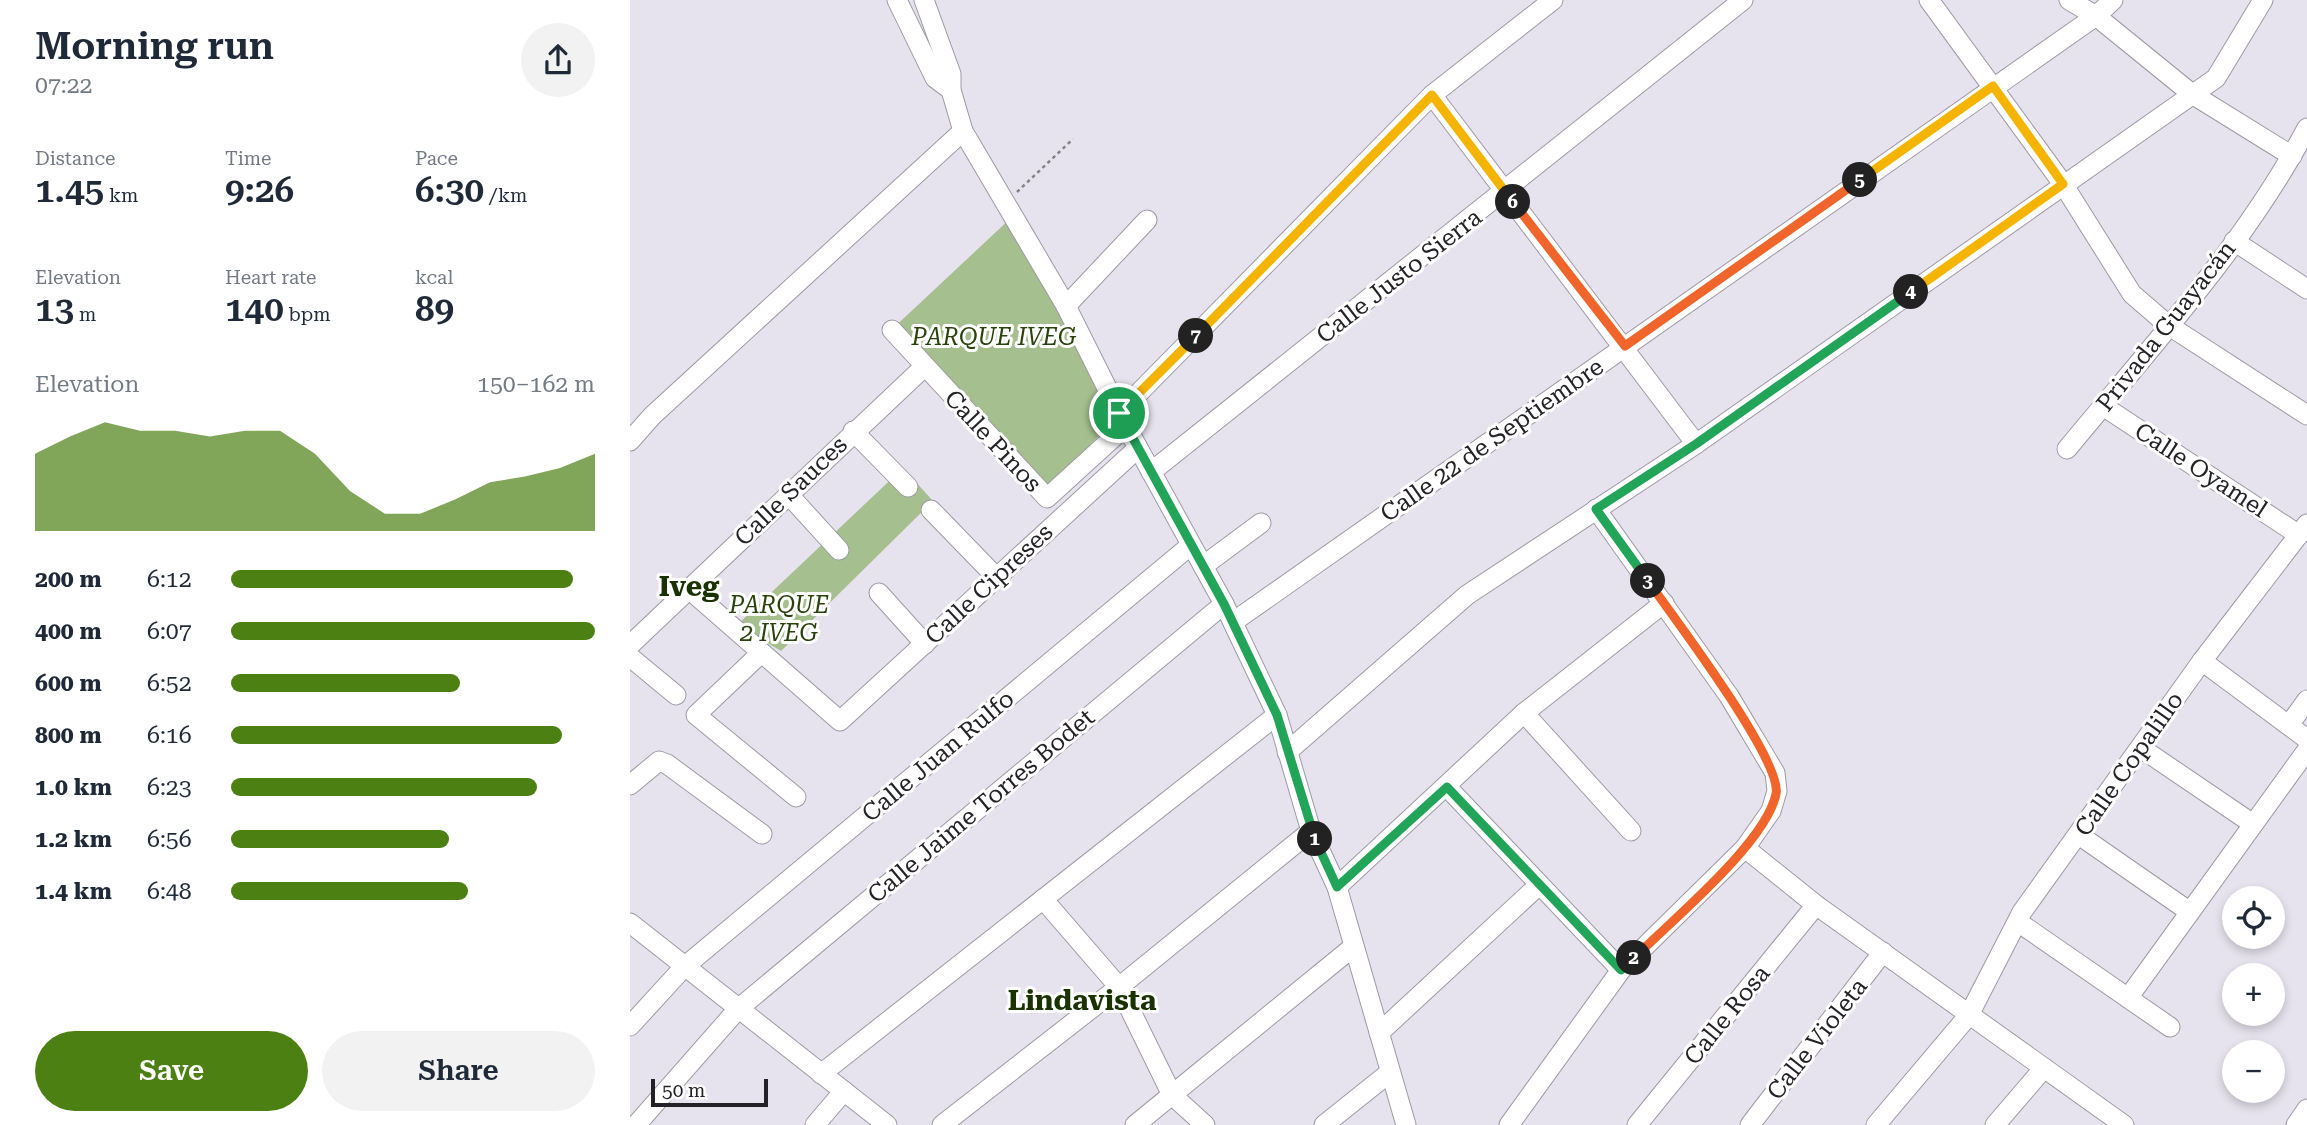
<!DOCTYPE html>
<html lang="en">
<head>
<meta charset="utf-8">
<style>
	:root { --surface:#fff; --page:#f2f2f3; --text:#1f2937; --muted:#747a83; --accent:#4c8013 }
	body { margin:0; font-family:"Roboto Serif",serif; background:var(--page); color:var(--text); height:100vh; display:flex; flex-direction:column; font-size:26px; white-space:nowrap }
	* { box-sizing:border-box; margin:0 }
	p { font-size:23px; color:var(--muted) }
	.icon { flex:none; width:38px; height:38px; fill:none; stroke:currentColor; stroke-width:2; stroke-linecap:round; stroke-linejoin:round }
	.map { position:relative; flex:1; overflow:hidden }
	.side { display:flex; flex-direction:column; background:var(--surface); width:630px }
	.side>* { flex:none }
	.fabs { position:absolute; left:1592px; top:886px; display:grid; gap:14px }
	.fabs a { display:grid; place-items:center; width:63px; height:63px; border-radius:50%; background:var(--surface); box-shadow:0 4px 10px #0003; font-size:35px }
	.scale { position:absolute; left:21px; bottom:18px; width:117px; box-sizing:border-box; padding-left:7px; border:4px solid #242226; border-top:0; font-size:19px; line-height:24px; white-space:nowrap; color:#242226; -webkit-text-stroke:5px #fff; paint-order:stroke }
	.pin { position:absolute; display:grid; place-items:center; width:60px; height:60px; color:#fff; margin:-30px; border:4px solid #fff; border-radius:50%; box-shadow:0 2px 7px #0007 }
	.km { position:absolute; width:35px; height:35px; margin:-18px; border-radius:50%; background:#222; color:#fff; font-size:19px; line-height:35px; text-align:center }
	.round { display:grid; place-items:center; flex:none; width:74px; height:74px; border-radius:37px; background:var(--page) }
	.overview { display:flex; align-items:center; justify-content:space-between; height:119px; padding:0 35px }
	h1 { font-size:38px; font-weight:600; line-height:52px }
	.figures { display:grid; grid-template-columns:repeat(3,1fr); gap:10px; height:119px; padding:7px 35px }
	.figures div { display:grid; align-content:center }
	.figures b { font-size:35px; font-weight:600 }
	.figures small { font-size:19px; font-weight:400 }
	.figures p { font-size:19px }
	.chart { height:196px; padding:14px 35px }
	.chart p { display:flex; justify-content:space-between }
	.chart svg { width:100%; height:126px; margin-top:7px; fill:var(--accent); opacity:.7 }
	.action { display:flex; gap:14px; margin-top:auto; padding:14px 35px }
	.action a { flex:1; height:80px; border-radius:42px; background:var(--accent); color:#fff; font-size:28px; font-weight:600; line-height:80px; text-align:center }
	.action a+a { background:var(--page); color:var(--text) }
	ul { padding:0 35px; list-style:none; font-size:23px }
	li { display:grid; grid-template-columns:112px 84px 1fr; align-items:center; height:52px }
	li i { height:18px; border-radius:9px; background:var(--accent) }
	main { display:flex; flex:1; min-height:0 }
	.map>svg:first-child { display:block }
</style>
</head>
<body>
<main>
<section class="side">
<div class="overview"><div><h1>Morning run</h1><p>07:22</p></div><a class="round"><svg class="icon" aria-label="share" viewBox="0 0 24 24"><path d="M12 15V3M7 8l5-5 5 5M5 13v7h14v-7"/></svg></a></div>
<div class="figures">
<div><p>Distance</p><b>1.45<small> km</small></b></div>
<div><p>Time</p><b>9:26</b></div>
<div><p>Pace</p><b>6:30<small> /km</small></b></div>
</div>
<div class="figures">
<div><p>Elevation</p><b>13<small> m</small></b></div>
<div><p>Heart rate</p><b>140<small> bpm</small></b></div>
<div><p>kcal</p><b>89</b></div>
</div>
<div class="chart"><p><span>Elevation</span>150–162 m</p>
<svg viewBox="0 0 160 44" preserveAspectRatio="none"><path d="M0 44V17L10 11L20 6L30 9L40 9L50 11L60 9L70 9L80 17L90 30L100 38L110 38L120 33L130 27L140 25L150 22L160 17V44z"/></svg>
</div>
<ul>
<li><b>200 m</b>6:12<i style="width:94%"></i></li>
<li><b>400 m</b>6:07<i style="width:100%"></i></li>
<li><b>600 m</b>6:52<i style="width:63%"></i></li>
<li><b>800 m</b>6:16<i style="width:91%"></i></li>
<li><b>1.0 km</b>6:23<i style="width:84%"></i></li>
<li><b>1.2 km</b>6:56<i style="width:60%"></i></li>
<li><b>1.4 km</b>6:48<i style="width:65%"></i></li>
</ul>
<div class="action"><a>Save</a><a>Share</a></div>
</section>
<div class="map">
<svg width="1677" height="1125" viewBox="0 0 1677 1125">
	<rect width="100%" height="100%" fill="#e7e3ee"/>
	<g fill="#a5bf8e">
		<path d="M382,217l107,196 -76,85 -155,-165z"/>
		<path d="M273,468l30,33 -152,150 -44,-26z"/>
	</g>
	<g fill="none" stroke-linecap="round" stroke-linejoin="round">
		<defs>
			<g id="minor">
				<path d="M267,0l38,78 16,12"/>
				<path d="M294,0l27,74v16l12,41 103,175 60,120 98,178 53,111 34,116 26,56 69,238"/>
				<path d="M1299,0l134,184 69,110 36,31 139,90"/>
				<path d="M1439,0l27,16 96,78 100,62"/>
				<path d="M802,95l264,349"/>
				<path d="M1604,241l73,48"/>
				<path d="M436,306l81,-86"/>
				<path d="M262,330l155,168 79,-72"/>
				<path d="M1473,406l196,129"/>
				<path d="M489,413l313,-318 121,-95"/>
				<path d="M223,431l55,56"/>
				<path d="M0,441l22,-25 311,-285"/>
				<path d="M1437,449c84,-102 178,-204 240,-321"/>
				<path d="M521,472l592,-472"/>
				<path d="M158,494l51,56"/>
				<path d="M301,510l65,67"/>
				<path d="M573,566l58,-43"/>
				<path d="M59,589l151,132 298,-273"/>
				<path d="M249,593l46,51"/>
				<path d="M603,622l863,-606 17,-16"/>
				<path d="M0,645l294,-278"/>
				<path d="M131,653l-65,62 100,82"/>
				<path d="M0,657l46,38"/>
				<path d="M1572,661l105,78"/>
				<path d="M894,713l107,118"/>
				<path d="M1659,725l18,-25"/>
				<path d="M1511,748l112,76"/>
				<path d="M657,752l180,-157 229,-151 520,-366 47,-78"/>
				<path d="M0,785l29,-24 8,3 95,70"/>
				<path d="M817,787l174,183"/>
				<path d="M1449,835l111,77"/>
				<path d="M1115,848l71,57 308,220"/>
				<path d="M707,887l187,-174 140,-110"/>
				<path d="M413,899l76,88 53,108 33,30"/>
				<path d="M1388,922l152,105"/>
				<path d="M0,923l257,202"/>
				<path d="M1498,998l179,-248"/>
				<path d="M0,1026l54,-59 507,-422"/>
				<path d="M749,1033l160,-148"/>
				<path d="M191,1074l456,-359"/>
				<path d="M6,1125l102,-116 486,-405"/>
				<path d="M185,1125l29,-34"/>
				<path d="M312,1125l177,-138 192,-156"/>
				<path d="M505,1125l218,-178"/>
				<path d="M694,1125l65,-52"/>
				<path d="M879,1125l112,-155 124,-122 26,-37 6,-20 -2,-18 -46,-77 -133,-187"/>
				<path d="M1007,1125l179,-220"/>
				<path d="M1120,1125l133,-173"/>
				<path d="M1246,1125l93,-110 53,-103 180,-251 105,-137"/>
				<path d="M1365,1125l49,-57"/>
				<path d="M1666,1125l11,-16"/>
			</g>
		</defs>
		<use href="#minor" stroke="#9e9aa5" stroke-width="21"/>
		<path stroke="#858289" stroke-width="2.5" stroke-dasharray="3.5 3.5" stroke-linecap="butt" d="M387,192l56,-53"/>
		<use href="#minor" stroke="#fff" stroke-width="19"/>
	</g>
	<g fill="none" stroke-linecap="round" stroke-linejoin="round">
		<defs>
			<path id="split-1" d="M489,413l105,191 53,111 38,124"/>
			<path id="split-2" d="M685,839l22,48 110,-100 174,183 13,-12"/>
			<path id="split-3" d="M1004,958c37,-37 132,-115 142,-164 7,-33 -104,-179 -128,-213"/>
			<path id="split-4" d="M1018,581l-52,-72 100,-65 215,-152"/>
			<path id="split-5" d="M1230,180l133,-94 70,98 -152,108"/>
			<path id="split-6" d="M883,202l112,144 235,-166"/>
			<path id="split-7" d="M566,336l236,-241 81,107"/>
			<path id="split-8" d="M489,413l77,-77"/>
		</defs>
		<use href="#split-1" stroke="#fff" stroke-width="14"/>
		<use href="#split-2" stroke="#fff" stroke-width="14"/>
		<use href="#split-3" stroke="#fff" stroke-width="14"/>
		<use href="#split-4" stroke="#fff" stroke-width="14"/>
		<use href="#split-5" stroke="#fff" stroke-width="14"/>
		<use href="#split-6" stroke="#fff" stroke-width="14"/>
		<use href="#split-7" stroke="#fff" stroke-width="14"/>
		<use href="#split-8" stroke="#fff" stroke-width="14"/>
		<use href="#split-1" stroke="#22a559" stroke-width="9"/>
		<use href="#split-2" stroke="#22a559" stroke-width="9"/>
		<use href="#split-3" stroke="#f0652b" stroke-width="9"/>
		<use href="#split-4" stroke="#22a559" stroke-width="9"/>
		<use href="#split-5" stroke="#f5b400" stroke-width="9"/>
		<use href="#split-6" stroke="#f0652b" stroke-width="9"/>
		<use href="#split-7" stroke="#f5b400" stroke-width="9"/>
		<use href="#split-8" stroke="#f5b400" stroke-width="9"/>
	</g>
	<g text-anchor="middle" stroke-width="6" stroke-linejoin="round" paint-order="stroke">
		<g font-size="24" fill="#242226" stroke="#fff">
			<text transform="translate(769 276) rotate(-38)" y="8">Calle Justo Sierra</text>
			<text transform="translate(1536 326) rotate(-52)" y="8">Privada Guayacán</text>
			<text transform="translate(862 440) rotate(-35)" y="8">Calle 22 de Septiembre</text>
			<text transform="translate(363 441) rotate(47)" y="8">Calle Pinos</text>
			<text transform="translate(1571 470) rotate(33)" y="8">Calle Oyamel</text>
			<text transform="translate(161 491) rotate(-44)" y="8">Calle Sauces</text>
			<text transform="translate(359 584) rotate(-43)" y="8">Calle Cipreses</text>
			<text transform="translate(308 756) rotate(-40)" y="8">Calle Juan Rulfo</text>
			<text transform="translate(1499 764) rotate(-55)" y="8">Calle Copalillo</text>
			<text transform="translate(351 806) rotate(-40)" y="8">Calle Jaime Torres Bodet</text>
			<text transform="translate(1097 1015) rotate(-51)" y="8">Calle Rosa</text>
			<text transform="translate(1187 1039) rotate(-52)" y="8">Calle Violeta</text>
		</g>
		<g font-size="24" font-style="italic" fill="#2a420b" stroke="#fff">
			<text x="364" y="345">PARQUE IVEG</text>
			<text x="149" y="613">PARQUE<tspan x="149" dy="28">2 IVEG</tspan></text>
		</g>
		<g font-size="28" font-weight="bold" fill="#1a3200" stroke="#fff">
			<text x="59" y="596">Iveg</text>
			<text x="452" y="1010">Lindavista</text>
		</g>
	</g>
</svg>
<div class="fabs">
<a><svg class="icon" aria-label="locate" viewBox="0 0 24 24"><circle cx="12" cy="12" r="6"/><path d="M12 2v4M12 18v4M2 12h4M18 12h4"/></svg></a>
<a>+</a>
<a>−</a>
</div>
<div class="scale">50 m</div>
<div class="pin" style="left:489px;top:413px;background:#1e9e55"><svg class="icon" aria-label="arrive" viewBox="0 0 24 24"><path d="M6 21V4h12l-3 4 3 4H6"/></svg></div>
<b class="km" style="left:685px;top:839px">1</b>
<b class="km" style="left:1004px;top:958px">2</b>
<b class="km" style="left:1018px;top:581px">3</b>
<b class="km" style="left:1281px;top:292px">4</b>
<b class="km" style="left:1230px;top:180px">5</b>
<b class="km" style="left:883px;top:202px">6</b>
<b class="km" style="left:566px;top:336px">7</b>
</div>
</main>
</body>
</html>
